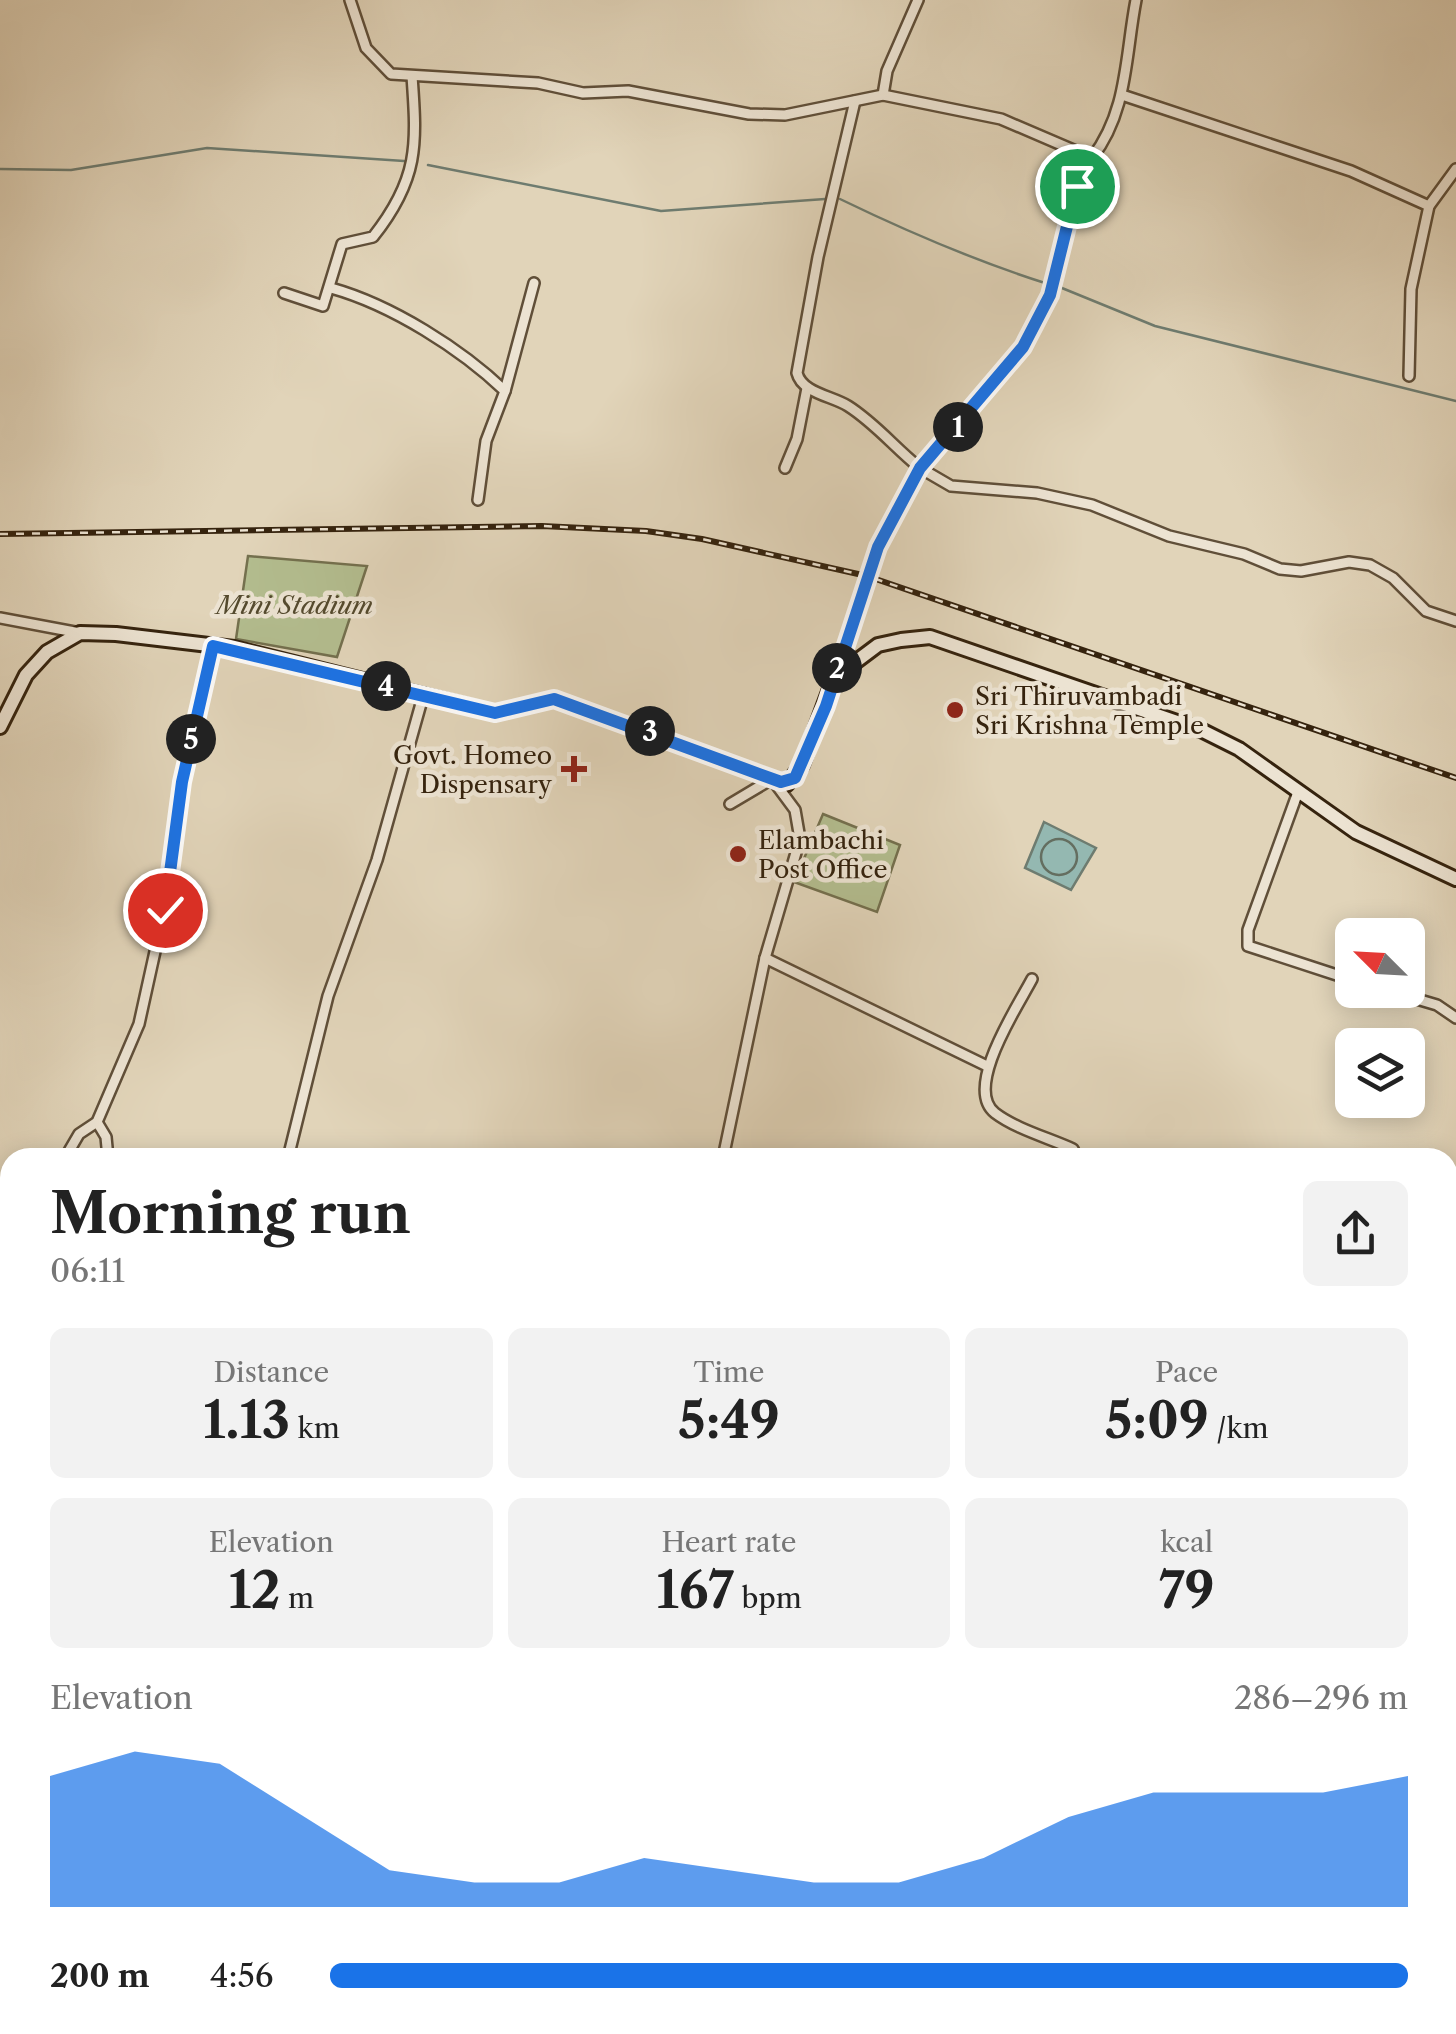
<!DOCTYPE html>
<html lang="en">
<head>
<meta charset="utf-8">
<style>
	:root { --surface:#fff; --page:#f2f2f2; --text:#222; --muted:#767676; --accent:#1a73e8 }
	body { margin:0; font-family:"Libre Caslon Text",serif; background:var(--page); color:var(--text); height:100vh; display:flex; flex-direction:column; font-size:38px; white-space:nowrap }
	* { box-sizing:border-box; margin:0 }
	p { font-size:32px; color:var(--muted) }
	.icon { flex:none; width:55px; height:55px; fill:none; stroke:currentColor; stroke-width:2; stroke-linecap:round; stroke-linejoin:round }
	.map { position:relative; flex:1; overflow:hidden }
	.details { position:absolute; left:0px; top:1148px; width:1458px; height:888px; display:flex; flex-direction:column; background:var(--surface); border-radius:30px 30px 0 0; box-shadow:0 5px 25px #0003 }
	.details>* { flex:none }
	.needle { width:65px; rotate:294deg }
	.tools { position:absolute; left:1335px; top:918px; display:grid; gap:20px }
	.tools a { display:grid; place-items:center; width:90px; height:90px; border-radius:15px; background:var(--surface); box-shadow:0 5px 25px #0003; font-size:50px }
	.pin { position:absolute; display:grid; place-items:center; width:85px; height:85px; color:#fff; margin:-42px; border:5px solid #fff; border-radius:50%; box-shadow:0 2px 10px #0007 }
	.km { position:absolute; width:50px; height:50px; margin:-25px; border-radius:50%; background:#222; color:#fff; font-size:28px; line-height:50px; text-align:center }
	.round { display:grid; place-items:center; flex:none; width:105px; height:105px; border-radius:15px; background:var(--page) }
	.head { display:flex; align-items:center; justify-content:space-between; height:170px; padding:0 50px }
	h1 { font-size:55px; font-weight:700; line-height:75px }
	.metrics { display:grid; grid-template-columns:repeat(3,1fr); gap:15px; height:170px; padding:10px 50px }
	.metrics div { display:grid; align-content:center; border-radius:15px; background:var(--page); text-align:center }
	.metrics b { font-size:50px; font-weight:700 }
	.metrics small { font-size:28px; font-weight:400 }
	.metrics p { font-size:28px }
	.chart { height:280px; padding:20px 50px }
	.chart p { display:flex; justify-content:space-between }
	.chart svg { width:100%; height:180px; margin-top:10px; fill:var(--accent); opacity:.7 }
	ul { padding:0 50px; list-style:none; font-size:32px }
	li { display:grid; grid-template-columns:160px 120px 1fr; align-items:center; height:75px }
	li i { height:25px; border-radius:12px; background:var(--accent) }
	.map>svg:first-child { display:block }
</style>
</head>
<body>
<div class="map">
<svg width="1456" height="2034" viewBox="0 0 1456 2034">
	<rect width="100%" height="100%" fill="#e1d4b9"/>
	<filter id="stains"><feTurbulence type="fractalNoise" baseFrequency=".002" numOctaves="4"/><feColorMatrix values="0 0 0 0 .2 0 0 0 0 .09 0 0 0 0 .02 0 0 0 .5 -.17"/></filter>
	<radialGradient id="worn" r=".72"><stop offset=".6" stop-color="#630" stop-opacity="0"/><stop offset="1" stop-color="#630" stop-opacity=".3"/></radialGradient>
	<g fill="#b3bd8f" stroke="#74704e" stroke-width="2.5">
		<path d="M248,556l119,10 -30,91 -101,-18z"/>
		<path d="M823,814l77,31 -23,67 -83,-30z"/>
	</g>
	<path fill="#94b8b1" stroke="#6e7c70" stroke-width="2.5" d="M1044,822l52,26 -25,42 -46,-22z"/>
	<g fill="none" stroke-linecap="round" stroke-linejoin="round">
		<circle stroke="#646e60" stroke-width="2.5" cx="1059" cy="857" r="18"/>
		<g stroke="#6e7c70" stroke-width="2.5">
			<path d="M428,165l233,46 164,-12"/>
			<path d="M0,169l71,1 136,-22 197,13"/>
			<path d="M840,199c68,33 133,61 205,84"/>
			<path d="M1057,286l98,40 301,75"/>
			<path d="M1448,1783l8,-4"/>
			<path d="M1081,2029l4,-4"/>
		</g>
		<defs>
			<g id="street">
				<path d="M350,0l16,48 25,26 147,9 45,10 45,-2 121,23 36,1 98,-20 118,24 91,39c36,-47 33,-101 44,-158"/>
				<path d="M883,95l4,-24 31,-71"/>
				<path d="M1122,95l229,76 78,35"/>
				<path d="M1092,158l-25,57 -17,80 -27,52 -103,121 31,18 86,7 55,12 77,31 75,18 36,15 21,2 48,-9 21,3 23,13 33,33 30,10"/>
				<path d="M331,288c61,17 130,61 174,103l-19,50 -8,59"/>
				<path d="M284,293l39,13 19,-62 31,-7c46,-58 44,-92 39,-161"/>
				<path d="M1409,376l2,-87 18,-83 27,-37"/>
				<path d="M505,391l29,-108"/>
				<path d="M785,468l12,-29 10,-51"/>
				<path d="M0,618l80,15"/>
				<path d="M834,676l44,-129 42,-79c-25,-20 -45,-45 -72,-62 -16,-10 -46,-13 -51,-33l21,-116 37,-156"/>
				<path d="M1298,792l-50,138v16l104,34"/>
				<path d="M765,958l222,108"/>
				<path d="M1032,979c-14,27 -69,109 -37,134 21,16 54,25 78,36l4,9"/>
				<path d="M1386,990l51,15 19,13"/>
				<path d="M97,1122l9,15 2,21"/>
				<path d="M65,1158l14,-24 18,-12 42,-98 32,-145 11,-97 31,-137"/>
				<path d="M288,1158l40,-162 49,-136 47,-167"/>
				<path d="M723,1158l42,-200 35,-119 -5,-29 -23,-31 -42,25"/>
				<path d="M1448,1985h8"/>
				<path d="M206,2025l22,9"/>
				<path d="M654,2034l8,-9"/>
				<path d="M1376,2034l7,-9"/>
			</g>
			<g id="secondary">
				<path d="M0,727l26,-52 21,-23 33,-19 36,1 118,14 261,65 59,-14 233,85 15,-19 32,-87 44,-33 23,-5 29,-3 273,94 36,18 117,83 100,47"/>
				<path d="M0,1536l10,5"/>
				<path d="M1052,2025l11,9"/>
				<path d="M275,2034l4,-9"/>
			</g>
		</defs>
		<use href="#street" stroke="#604f39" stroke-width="14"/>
		<use href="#secondary" stroke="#35230e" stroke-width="18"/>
		<use href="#street" stroke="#ece3d2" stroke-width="9"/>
		<use href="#secondary" stroke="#ece3d2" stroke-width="12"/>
		<defs>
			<path id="rail" d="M0,534l542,-8 104,5 56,8 165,37 589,202"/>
		</defs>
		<use href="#rail" stroke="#35230e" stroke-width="6"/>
		<use href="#rail" stroke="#ece3d2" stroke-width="2.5" stroke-dasharray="8" stroke-linecap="butt"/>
	</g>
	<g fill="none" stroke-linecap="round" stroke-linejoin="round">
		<defs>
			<path id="route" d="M165,910l17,-128 31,-136 282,67 59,-14 227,83 14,-4 31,-72 52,-159 42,-79 103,-121 27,-52 27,-109"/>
		</defs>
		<use href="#route" stroke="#fff" stroke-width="20"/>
		<use href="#route" stroke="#1a73e8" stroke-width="12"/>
	</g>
	<g fill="#8f2418" stroke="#ece3d2" stroke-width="4">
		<circle cx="955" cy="710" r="10"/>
		<path d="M569 754h10v10h10v10h-10v10h-10v-10h-10v-10h10z"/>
		<circle cx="738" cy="854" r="10"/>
	</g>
	<g text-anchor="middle" stroke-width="9" stroke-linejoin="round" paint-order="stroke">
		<g font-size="25" font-style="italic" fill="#544a2e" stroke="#ece3d2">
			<text x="295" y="614">Mini Stadium</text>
		</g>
		<g font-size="25" fill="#35230e" stroke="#ece3d2" text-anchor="start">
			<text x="975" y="705">Sri Thiruvambadi<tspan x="975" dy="29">Sri Krishna Temple</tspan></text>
			<text x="552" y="764" text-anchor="end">Govt. Homeo<tspan x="552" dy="29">Dispensary</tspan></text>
			<text x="758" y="849">Elambachi<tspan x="758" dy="29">Post Office</tspan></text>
		</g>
	</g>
	<rect width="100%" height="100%" filter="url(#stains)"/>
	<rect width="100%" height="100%" fill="url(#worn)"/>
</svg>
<div class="tools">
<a><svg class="needle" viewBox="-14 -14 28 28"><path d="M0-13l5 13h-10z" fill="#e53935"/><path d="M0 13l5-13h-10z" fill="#767676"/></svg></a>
<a><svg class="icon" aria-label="layers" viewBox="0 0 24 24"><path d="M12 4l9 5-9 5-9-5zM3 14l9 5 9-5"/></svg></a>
</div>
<div class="pin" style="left:1077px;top:186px;background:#1e9e55"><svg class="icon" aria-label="arrive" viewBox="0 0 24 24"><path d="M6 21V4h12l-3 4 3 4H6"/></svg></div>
<div class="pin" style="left:165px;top:910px;background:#d93025"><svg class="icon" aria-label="check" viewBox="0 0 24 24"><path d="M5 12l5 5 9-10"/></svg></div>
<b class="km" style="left:958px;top:427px">1</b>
<b class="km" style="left:837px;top:668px">2</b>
<b class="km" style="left:650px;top:731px">3</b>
<b class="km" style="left:386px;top:686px">4</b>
<b class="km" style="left:191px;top:739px">5</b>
<section class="details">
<div class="head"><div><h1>Morning run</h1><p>06:11</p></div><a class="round"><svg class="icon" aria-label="share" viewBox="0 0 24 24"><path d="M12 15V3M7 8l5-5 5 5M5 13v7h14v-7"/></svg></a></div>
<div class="metrics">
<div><p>Distance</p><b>1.13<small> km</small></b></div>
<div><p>Time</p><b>5:49</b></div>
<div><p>Pace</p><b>5:09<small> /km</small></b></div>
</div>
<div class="metrics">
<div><p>Elevation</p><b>12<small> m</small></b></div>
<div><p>Heart rate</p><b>167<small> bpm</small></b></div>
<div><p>kcal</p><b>79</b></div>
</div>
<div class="chart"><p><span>Elevation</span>286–296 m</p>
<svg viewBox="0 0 160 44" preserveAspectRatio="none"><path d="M0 44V12L10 6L20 9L30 22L40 35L50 38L60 38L70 32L80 35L90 38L100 38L110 32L120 22L130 16L140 16L150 16L160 12V44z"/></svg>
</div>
<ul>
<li><b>200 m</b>4:56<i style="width:100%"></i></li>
</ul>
</section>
</div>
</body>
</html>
